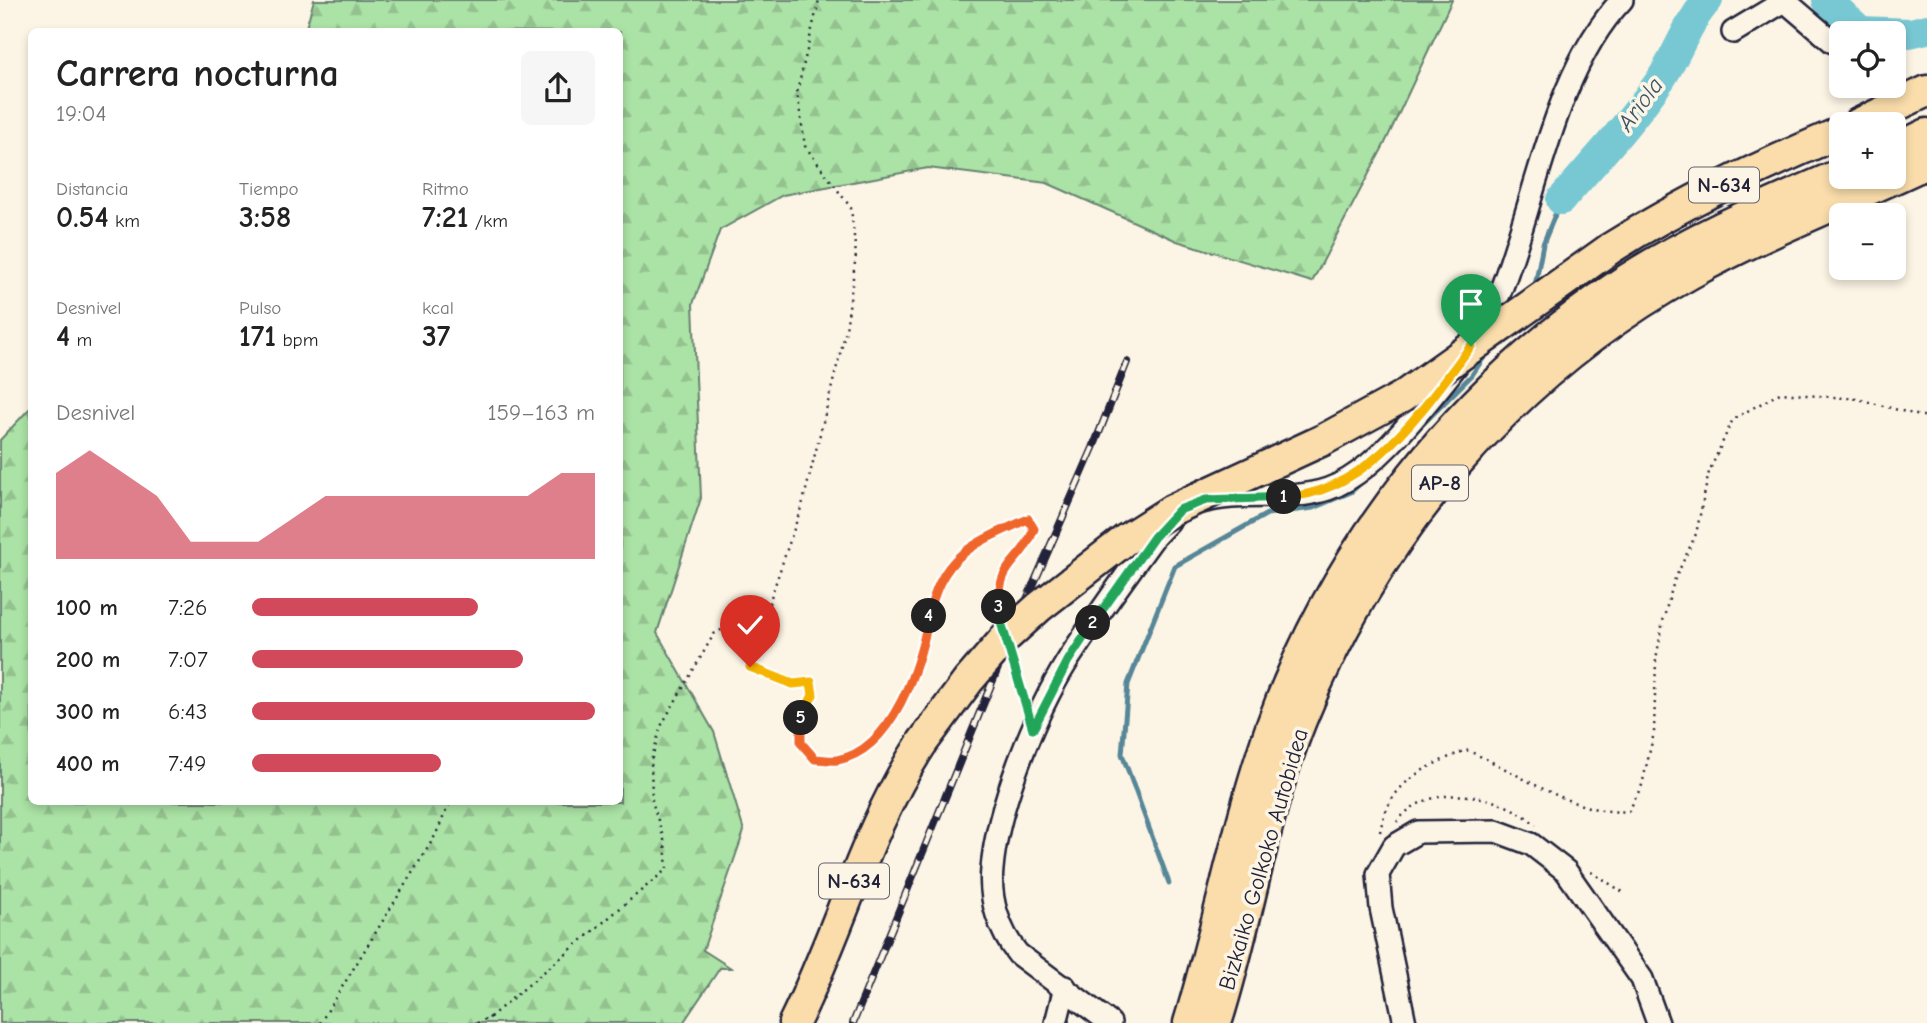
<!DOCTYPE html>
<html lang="es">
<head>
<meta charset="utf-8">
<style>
	:root { --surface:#fff; --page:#f6f6f6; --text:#222; --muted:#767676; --accent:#d1495b }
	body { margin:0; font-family:"Comic Neue",sans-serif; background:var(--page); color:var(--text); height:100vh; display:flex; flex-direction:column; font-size:26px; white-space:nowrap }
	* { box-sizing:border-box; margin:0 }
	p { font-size:23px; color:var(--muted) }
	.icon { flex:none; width:38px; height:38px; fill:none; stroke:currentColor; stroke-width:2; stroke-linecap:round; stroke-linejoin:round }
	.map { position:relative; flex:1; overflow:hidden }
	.panel { position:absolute; left:28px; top:28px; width:595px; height:777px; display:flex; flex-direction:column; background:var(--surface); border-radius:10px; box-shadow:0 4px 10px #0003 }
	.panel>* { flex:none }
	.fabs { position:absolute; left:1829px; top:21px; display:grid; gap:14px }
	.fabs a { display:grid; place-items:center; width:77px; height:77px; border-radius:10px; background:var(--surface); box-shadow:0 4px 10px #0003; font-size:35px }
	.pin { position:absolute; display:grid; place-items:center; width:60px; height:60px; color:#fff; margin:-72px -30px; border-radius:50% 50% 50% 0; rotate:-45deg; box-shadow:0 0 7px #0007 }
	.pin .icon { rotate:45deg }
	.km { position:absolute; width:35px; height:35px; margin:-18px; border-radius:50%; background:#222; color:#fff; font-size:19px; line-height:35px; text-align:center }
	.round { display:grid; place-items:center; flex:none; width:74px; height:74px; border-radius:10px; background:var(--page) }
	.overview { display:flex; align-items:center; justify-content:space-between; height:119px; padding:0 28px }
	h1 { font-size:38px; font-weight:700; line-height:52px }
	.metrics { display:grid; grid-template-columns:repeat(3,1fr); gap:10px; height:119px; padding:7px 28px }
	.metrics div { display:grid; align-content:center }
	.metrics b { font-size:30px; font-weight:700 }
	.metrics small { font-size:19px; font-weight:400 }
	.metrics p { font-size:19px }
	.chart { height:196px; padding:14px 28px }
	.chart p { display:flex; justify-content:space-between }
	.chart svg { width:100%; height:126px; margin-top:7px; fill:var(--accent); opacity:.7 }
	ul { padding:0 28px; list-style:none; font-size:23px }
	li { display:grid; grid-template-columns:112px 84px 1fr; align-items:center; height:52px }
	li i { height:18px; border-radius:9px; background:var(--accent) }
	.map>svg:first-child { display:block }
</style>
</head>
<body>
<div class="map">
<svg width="1927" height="1023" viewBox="0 0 1927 1023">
	<defs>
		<pattern id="forest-firs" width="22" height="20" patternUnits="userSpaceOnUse" patternTransform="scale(1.75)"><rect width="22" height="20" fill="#abe2a5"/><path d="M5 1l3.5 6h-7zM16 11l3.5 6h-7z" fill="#93c28f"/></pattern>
	</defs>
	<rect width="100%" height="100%" fill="#fcf5e5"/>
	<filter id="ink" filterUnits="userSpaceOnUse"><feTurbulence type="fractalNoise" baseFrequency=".0143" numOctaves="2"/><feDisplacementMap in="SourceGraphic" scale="14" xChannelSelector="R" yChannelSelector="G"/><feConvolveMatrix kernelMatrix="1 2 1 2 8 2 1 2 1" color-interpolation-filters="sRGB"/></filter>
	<g filter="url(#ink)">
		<path fill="url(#forest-firs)" stroke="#668270" stroke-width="2" d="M314,0h1138l-67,143 -73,139 -135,-41 -130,-58 -119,-15 -145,27 -63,35 -27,74 8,194 -44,135 57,99 30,99 -41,119 28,18h-11l-37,55h-683v-583l31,-33 1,395h588v-770l-315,-1z"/>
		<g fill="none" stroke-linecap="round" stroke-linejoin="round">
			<g stroke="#568697" stroke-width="5">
				<path d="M1534,291l9,-47 18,-44"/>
				<path d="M1412,435l60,-60 16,-24"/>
				<path d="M1169,883l-47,-129 6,-70 47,-118 92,-52 46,-6 38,-16 11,-10"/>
			</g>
			<g stroke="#78c8d4" stroke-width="30">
				<path d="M1827,0l34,31 49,2 17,-4"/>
				<path d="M1561,200c35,-40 70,-78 100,-121 17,-26 26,-56 47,-79"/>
			</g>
			<defs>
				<g id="minor">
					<path d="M1785,1l48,41"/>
					<path d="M1733,32l53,-32"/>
					<path d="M1202,502c41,-12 85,1 126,-13 32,-11 64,-45 85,-70 33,-39 68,-80 87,-127 36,-91 54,-221 122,-292"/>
					<path d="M1056,1023l9,-36"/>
					<path d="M1110,1023l-92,-69c-19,-23 -29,-55 -26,-85 5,-62 43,-156 76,-209 27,-42 57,-83 86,-123l15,-16"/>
					<path d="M1405,1023l-24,-115 -3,-34 16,-28 24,-14 78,-1 35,13 35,27 76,108 16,44"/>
				</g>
				<g id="highway">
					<path d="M1858,124l69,-33"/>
					<path d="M1894,150l33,-16"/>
					<path d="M1611,248c74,-47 151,-82 230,-116"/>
					<path d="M794,1023c46,-92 71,-193 128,-280"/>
					<path d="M1189,1023c30,-97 48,-199 82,-295 65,-182 191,-340 352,-446 68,-44 144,-76 218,-108"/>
					<path d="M1216,1023c32,-99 46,-206 85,-303 76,-189 211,-348 390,-447 76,-42 158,-73 236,-110"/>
				</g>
			</defs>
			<use href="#minor" stroke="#22223b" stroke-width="26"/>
			<use href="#highway" stroke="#22223b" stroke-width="35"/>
			<g stroke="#22223b" stroke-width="2.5" stroke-dasharray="2 5" stroke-linecap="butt">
				<path d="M769,603l-4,30 -21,21 6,13c21,10 38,17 61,15l2,13c-15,28 -20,39 2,64 65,2 93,-60 109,-114 7,-28 5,-58 25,-81 17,-18 56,-35 79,-45l6,10c-8,20 -16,22 -27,37 -9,12 -8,31 -8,45"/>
				<path d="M1012,665l11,37"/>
				<path d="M1397,822c31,-42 104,-29 139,3"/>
				<path d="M1380,832c9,-50 43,-64 86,-82 50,20 109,67 163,61l13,-26 12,-52 2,-74 7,-38 11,-40 22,-47 13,-62 24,-53 47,-26 78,6 62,17h7"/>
				<path d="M1591,872l35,22"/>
				<path d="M490,1017l177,-148 -2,-26 -13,-42 -1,-40 10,-35 53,-92 55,-31 34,-101 43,-172 10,-75 -5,-47 -46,-62 -8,-54 22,-92"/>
				<path d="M320,1023l115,-187 15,-34"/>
				<path d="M477,1023l13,-6 -2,6"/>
			</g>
			<use href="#minor" stroke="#fcf5e5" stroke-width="21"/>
			<use href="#highway" stroke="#faddab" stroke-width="30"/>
			<defs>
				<path id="rail" d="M853,1023l158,-387 82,-188 34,-86"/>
			</defs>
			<use href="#rail" stroke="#22223b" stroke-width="8"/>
			<use href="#rail" stroke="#fcf5e5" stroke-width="5" stroke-dasharray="16" stroke-linecap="butt"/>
			<defs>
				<path id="highway-bridge" d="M922,743l46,-62 39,-45 32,-29 86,-67 47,-30 151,-70 79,-43 209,-149"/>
			</defs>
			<use href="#highway-bridge" stroke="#22223b" stroke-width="35" stroke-linecap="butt"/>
			<use href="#highway-bridge" stroke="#faddab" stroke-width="30"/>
		</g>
	</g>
	<g fill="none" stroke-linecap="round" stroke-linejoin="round" filter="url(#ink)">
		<defs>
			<path id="split-1" d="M1284,497c85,-3 140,-90 187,-151"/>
			<path id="split-2" d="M1093,623l61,-86 25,-27 27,-10 78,-3"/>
			<path id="split-3" d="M999,607l1,12 33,110 35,-68 25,-38"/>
			<path id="split-4" d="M929,616c12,-62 46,-73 99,-97l6,10c-14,37 -36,31 -35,78"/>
			<path id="split-5" d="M801,718v25l14,16c7,0 15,2 22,1 57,-10 83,-97 92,-144"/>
			<path id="split-6" d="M750,667l43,17 18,-2 2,13 -12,23"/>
		</defs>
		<use href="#split-1" stroke="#fff" stroke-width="14"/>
		<use href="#split-2" stroke="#fff" stroke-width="14"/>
		<use href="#split-3" stroke="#fff" stroke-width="14"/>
		<use href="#split-4" stroke="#fff" stroke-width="14"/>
		<use href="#split-5" stroke="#fff" stroke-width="14"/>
		<use href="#split-6" stroke="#fff" stroke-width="14"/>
		<use href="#split-1" stroke="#f5b400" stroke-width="9"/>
		<use href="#split-2" stroke="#22a559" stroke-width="9"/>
		<use href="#split-3" stroke="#22a559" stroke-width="9"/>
		<use href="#split-4" stroke="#f0652b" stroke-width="9"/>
		<use href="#split-5" stroke="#f0652b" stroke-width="9"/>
		<use href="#split-6" stroke="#f5b400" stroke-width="9"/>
	</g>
	<g text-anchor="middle" stroke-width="7" stroke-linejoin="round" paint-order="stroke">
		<g fill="#fcf5e5" stroke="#63616e" stroke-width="2">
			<rect x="1689" y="167.5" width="70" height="35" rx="5"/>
			<rect x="1412" y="465.5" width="56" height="35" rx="5"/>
			<rect x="819" y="863.5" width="70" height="35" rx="5"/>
		</g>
		<g font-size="21" font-weight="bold" fill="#22223b">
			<text x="1724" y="192">N-634</text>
			<text x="1440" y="490">AP-8</text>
			<text x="854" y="888">N-634</text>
		</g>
		<g font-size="23" fill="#22223b" stroke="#fcf5e5">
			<text transform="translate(1263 859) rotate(-74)" y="8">Bizkaiko Golkoko Autobidea</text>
		</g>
		<g font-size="24" font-style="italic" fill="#3c5469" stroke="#fcf5e5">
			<text transform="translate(1640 104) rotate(-54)" y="8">Ariola</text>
		</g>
	</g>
</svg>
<div class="fabs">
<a><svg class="icon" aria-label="locate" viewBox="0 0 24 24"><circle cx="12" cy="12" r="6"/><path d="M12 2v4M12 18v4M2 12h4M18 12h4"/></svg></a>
<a>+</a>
<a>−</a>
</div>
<div class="pin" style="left:1471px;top:346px;background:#1e9e55"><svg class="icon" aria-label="arrive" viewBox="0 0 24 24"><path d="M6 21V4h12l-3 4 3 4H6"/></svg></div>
<div class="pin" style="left:750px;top:667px;background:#d93025"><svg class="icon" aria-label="check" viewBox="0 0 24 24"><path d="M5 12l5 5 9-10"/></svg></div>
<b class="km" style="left:1284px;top:497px">1</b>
<b class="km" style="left:1093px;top:623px">2</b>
<b class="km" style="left:999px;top:607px">3</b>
<b class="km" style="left:929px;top:616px">4</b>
<b class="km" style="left:801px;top:718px">5</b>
<section class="panel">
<div class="overview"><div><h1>Carrera nocturna</h1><p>19:04</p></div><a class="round"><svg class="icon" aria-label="share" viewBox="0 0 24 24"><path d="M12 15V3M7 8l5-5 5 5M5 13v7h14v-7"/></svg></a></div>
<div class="metrics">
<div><p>Distancia</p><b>0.54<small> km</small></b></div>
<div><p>Tiempo</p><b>3:58</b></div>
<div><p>Ritmo</p><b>7:21<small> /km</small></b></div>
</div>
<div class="metrics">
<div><p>Desnivel</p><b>4<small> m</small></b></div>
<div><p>Pulso</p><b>171<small> bpm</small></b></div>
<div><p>kcal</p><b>37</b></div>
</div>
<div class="chart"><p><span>Desnivel</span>159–163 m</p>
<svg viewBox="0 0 160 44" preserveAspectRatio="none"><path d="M0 44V14L10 6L20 14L30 22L40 38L50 38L60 38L70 30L80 22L90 22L100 22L110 22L120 22L130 22L140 22L150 14L160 14V44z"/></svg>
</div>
<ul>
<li><b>100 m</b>7:26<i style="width:66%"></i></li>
<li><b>200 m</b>7:07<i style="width:79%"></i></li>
<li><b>300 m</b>6:43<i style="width:100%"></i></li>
<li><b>400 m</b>7:49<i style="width:55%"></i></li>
</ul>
</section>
</div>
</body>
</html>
